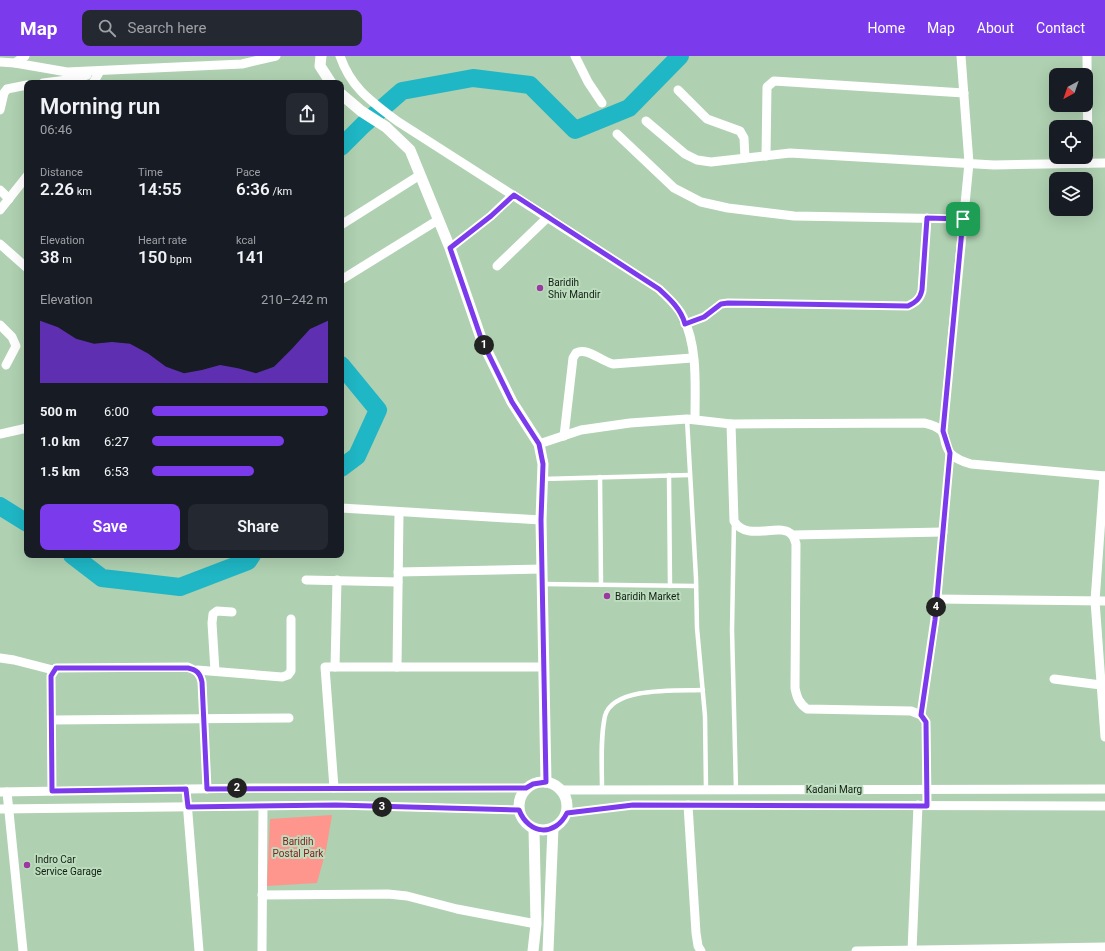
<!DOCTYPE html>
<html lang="en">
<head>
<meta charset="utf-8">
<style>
	:root { --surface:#171b24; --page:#242831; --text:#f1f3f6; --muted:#9ea1a6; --accent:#7c3aed }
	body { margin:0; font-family:Roboto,sans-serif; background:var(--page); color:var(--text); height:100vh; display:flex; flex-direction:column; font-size:15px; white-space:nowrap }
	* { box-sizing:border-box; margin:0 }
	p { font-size:13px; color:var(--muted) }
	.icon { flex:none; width:22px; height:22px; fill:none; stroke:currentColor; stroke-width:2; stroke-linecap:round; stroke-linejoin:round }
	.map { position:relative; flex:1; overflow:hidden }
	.sheet { position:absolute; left:24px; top:24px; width:320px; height:478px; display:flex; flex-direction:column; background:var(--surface); border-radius:8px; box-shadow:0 4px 16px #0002 }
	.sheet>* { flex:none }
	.needle { width:26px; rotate:220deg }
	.buttons { position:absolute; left:1049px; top:12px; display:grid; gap:8px }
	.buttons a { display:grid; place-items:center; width:44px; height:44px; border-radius:8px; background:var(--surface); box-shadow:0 4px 16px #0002; font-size:20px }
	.pin { position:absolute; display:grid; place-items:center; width:34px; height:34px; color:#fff; margin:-17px; border-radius:8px; box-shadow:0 2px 6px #0006 }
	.km { position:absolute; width:20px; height:20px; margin:-10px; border-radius:50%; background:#222; color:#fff; font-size:11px; line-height:20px; text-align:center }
	.round { display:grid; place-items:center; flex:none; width:42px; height:42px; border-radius:8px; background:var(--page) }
	.head { display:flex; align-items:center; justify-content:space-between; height:68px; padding:0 16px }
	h1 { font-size:22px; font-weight:600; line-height:30px }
	.stats { display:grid; grid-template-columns:repeat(3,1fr); gap:6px; height:68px; padding:4px 16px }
	.stats div { display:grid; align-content:center }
	.stats b { font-size:17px; font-weight:600 }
	.stats small { font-size:11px; font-weight:400 }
	.stats p { font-size:11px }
	.chart { height:112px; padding:8px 16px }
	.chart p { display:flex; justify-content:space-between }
	.chart svg { width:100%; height:72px; margin-top:4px; fill:var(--accent); opacity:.7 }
	.primary-button { display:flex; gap:8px; margin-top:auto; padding:8px 16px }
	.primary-button a { flex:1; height:46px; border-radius:8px; background:var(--accent); color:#fff; font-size:16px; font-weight:600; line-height:46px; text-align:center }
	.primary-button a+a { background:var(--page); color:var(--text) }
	ul { padding:0 16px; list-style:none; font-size:13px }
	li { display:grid; grid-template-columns:64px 48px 1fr; align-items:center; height:30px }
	li i { height:10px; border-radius:5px; background:var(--accent) }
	header { display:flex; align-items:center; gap:24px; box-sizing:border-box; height:56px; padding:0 20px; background:var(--accent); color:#fff }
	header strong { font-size:19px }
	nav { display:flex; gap:22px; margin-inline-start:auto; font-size:14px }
	.search { width:280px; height:36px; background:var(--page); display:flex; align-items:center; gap:10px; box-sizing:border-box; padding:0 14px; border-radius:8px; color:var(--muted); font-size:15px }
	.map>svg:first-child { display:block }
</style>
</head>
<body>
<header>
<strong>Map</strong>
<div class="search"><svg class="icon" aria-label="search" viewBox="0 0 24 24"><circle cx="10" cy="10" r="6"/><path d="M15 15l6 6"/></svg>Search here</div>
<nav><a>Home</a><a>Map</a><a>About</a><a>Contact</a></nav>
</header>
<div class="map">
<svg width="1105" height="895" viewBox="0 0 1105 895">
	<rect width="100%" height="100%" fill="#afd0b1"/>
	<path fill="#ff968d" d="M332,759l-6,35 -9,33 -50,3 3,-67z"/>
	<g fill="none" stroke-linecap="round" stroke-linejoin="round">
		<g stroke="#1fb6c5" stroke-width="18">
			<path d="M341,91l22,-22 39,-34 71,-13 57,7 45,45 54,-22 51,-52"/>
			<path d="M341,309l37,45 -21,46 -16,12"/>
			<path d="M0,450l27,17"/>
			<path d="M72,499l30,23 78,9 68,-26 4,-6"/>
		</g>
		<g stroke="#fff" stroke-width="4.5">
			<path d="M687,363l9,159 1,50 8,88 1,74"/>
			<path d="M669,419l1,111"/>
			<path d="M600,421l1,108"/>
			<path d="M542,423l148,-4"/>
			<path d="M734,465l-2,109 4,160"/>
			<path d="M542,528l154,2"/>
			<path d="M602,734c0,-24 -2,-51 3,-74 8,-30 74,-25 98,-26"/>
		</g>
		<g stroke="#fff" stroke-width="9">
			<path d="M340,0c11,32 31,45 57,65l262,168c9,9 19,17 24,28 15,30 12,69 12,101"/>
			<path d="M575,0l13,26 14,21"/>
			<path d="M1087,0l1,107"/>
			<path d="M0,6l15,1 10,-7"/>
			<path d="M15,7l52,9 175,-8 34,-8"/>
			<path d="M43,27l32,-4 12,-4"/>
			<path d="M93,27l7,-12"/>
			<path d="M678,34l29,29 33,12 4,7 1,20"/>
			<path d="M0,54l4,-17 3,-4 20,-4"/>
			<path d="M646,65l39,33 12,6 14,2 79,-9 204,12 111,-2"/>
			<path d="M617,78l57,54 27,14 27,6 66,8 169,3"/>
			<path d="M766,100l1,-69 7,-6 190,12"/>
			<path d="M0,134l9,9"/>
			<path d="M0,154l27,-34"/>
			<path d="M341,169l79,-50"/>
			<path d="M0,188l27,24"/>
			<path d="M450,192l41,-32 22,-21"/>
			<path d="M497,210l51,-49"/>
			<path d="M341,224l97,-60"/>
			<path d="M685,268l19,-7 17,-13 7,-1 180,3c8,-4 12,-7 14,-15l5,-73"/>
			<path d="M0,269l12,12 4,9 -10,19"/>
			<path d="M731,368l3,97c13,22 47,0 58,14 2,2 3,6 4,9l-1,144c2,10 4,15 12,21l104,2 10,4 5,7 1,83"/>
			<path d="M943,375l26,-268 -8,-107"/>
			<path d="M0,378l27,-6"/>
			<path d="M564,380l9,-78 3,-5c11,-6 25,8 37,11l79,-6"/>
			<path d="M539,388l42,-14 49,-7 57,-4 44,5 193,-1c30,7 14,16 27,31 5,5 13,8 20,10l134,12"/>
			<path d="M1104,420l-9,125 10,136"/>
			<path d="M341,452l200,12"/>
			<path d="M793,479l150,-3"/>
			<path d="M398,516l144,-3"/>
			<path d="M306,524l92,2"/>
			<path d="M936,543l169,2"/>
			<path d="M0,602l14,2 39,10"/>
			<path d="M335,611l2,-87"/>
			<path d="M397,611l2,-154"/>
			<path d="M197,614l85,7 6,-2 3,-4v-52"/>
			<path d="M215,615l-3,-48 1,-9 4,-3 15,1"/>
			<path d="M1054,623l47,6"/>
			<path d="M921,659l14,-96 15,-166"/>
			<path d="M52,664l237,-2"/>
			<path d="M334,732l-9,-121h219"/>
			<path d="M186,733l13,162"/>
			<path d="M562,734l543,-1"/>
			<path d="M52,735l-1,-115 5,-8 132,-1c9,4 12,6 14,15l5,107"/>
			<path d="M0,736l253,-4h273"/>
			<path d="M7,736l16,159"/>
			<path d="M688,749l8,128 2,13 3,5"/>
			<path d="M0,753l336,-4 183,5"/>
			<path d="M567,757l66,-8 472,1"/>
			<path d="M262,839l126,-1 19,2 50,13 79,15"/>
			<path d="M262,895l1,-144"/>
			<path d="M856,895l249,-4"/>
			<path d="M912,895l6,-146"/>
		</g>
		<g stroke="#fff" stroke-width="11">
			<path d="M321,0l-1,10 11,17"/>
			<path d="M341,38l20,17 25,16 24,23 40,98 32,93 30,61 27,42 4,20 -2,56 5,262"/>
			<circle cx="543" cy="750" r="24"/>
			<path d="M533,895l3,-27 -2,-95"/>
			<path d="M548,895l5,-123"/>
		</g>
	</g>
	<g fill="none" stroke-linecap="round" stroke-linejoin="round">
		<defs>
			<path id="route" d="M514,139l145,94c11,10 22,20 26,35l19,-7 17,-13 7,-1 180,3c8,-4 12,-7 14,-16l5,-72 36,1 -20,212 7,22 -15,167 -14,95 5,7 1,84 -294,-1 -66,8c-12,24 -38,22 -48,-3l-183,-5 -148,2 -2,-18 -134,2 -1,-115 5,-8h132c9,2 12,5 14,14l5,107 319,-1 7,-4 13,-2 -5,-262 2,-56 -4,-20 -27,-42 -30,-61 -32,-93 41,-32z"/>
		</defs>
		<use href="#route" stroke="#fff" stroke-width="8"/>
		<use href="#route" stroke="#7c3aed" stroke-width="5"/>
	</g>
	<g fill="#9c39a0" stroke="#bcddbd" stroke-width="1.5">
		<circle cx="540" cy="232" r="4"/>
		<circle cx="607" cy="540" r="4"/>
		<circle cx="27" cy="809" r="4"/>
	</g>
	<g text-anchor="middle" stroke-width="4" stroke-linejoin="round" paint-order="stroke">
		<g font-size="10" fill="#131f14" stroke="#bcddbd" text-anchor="start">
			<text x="548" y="230">Baridih<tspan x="548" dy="12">Shiv Mandir</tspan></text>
			<text x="615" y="544">Baridih Market</text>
			<text x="35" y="807">Indro Car<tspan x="35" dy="12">Service Garage</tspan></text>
		</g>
		<g font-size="10" fill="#131f14" stroke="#bcddbd">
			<text x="834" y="737">Kadani Marg</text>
		</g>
		<g font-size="10" fill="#89201f" stroke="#bcddbd">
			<text x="298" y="789">Baridih<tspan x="298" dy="12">Postal Park</tspan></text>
		</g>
	</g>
</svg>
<div class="buttons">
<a><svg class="needle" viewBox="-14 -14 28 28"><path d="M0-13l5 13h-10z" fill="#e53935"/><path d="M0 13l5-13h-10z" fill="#9ea1a6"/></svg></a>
<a><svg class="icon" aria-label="locate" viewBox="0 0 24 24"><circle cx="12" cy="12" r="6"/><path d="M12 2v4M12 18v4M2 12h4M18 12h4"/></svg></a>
<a><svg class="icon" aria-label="layers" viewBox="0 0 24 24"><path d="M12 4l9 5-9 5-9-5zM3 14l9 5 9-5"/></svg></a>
</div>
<div class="pin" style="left:963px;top:163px;background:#1e9e55"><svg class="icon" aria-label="arrive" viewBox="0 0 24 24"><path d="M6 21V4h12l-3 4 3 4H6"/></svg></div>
<b class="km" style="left:484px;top:289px">1</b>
<b class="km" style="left:237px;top:732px">2</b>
<b class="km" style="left:382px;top:751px">3</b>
<b class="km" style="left:936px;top:551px">4</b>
<section class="sheet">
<div class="head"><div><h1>Morning run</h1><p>06:46</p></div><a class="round"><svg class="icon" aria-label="share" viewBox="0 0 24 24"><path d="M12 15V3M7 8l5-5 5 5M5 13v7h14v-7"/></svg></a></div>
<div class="stats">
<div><p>Distance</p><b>2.26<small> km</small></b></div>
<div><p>Time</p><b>14:55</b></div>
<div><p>Pace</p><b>6:36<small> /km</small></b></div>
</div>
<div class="stats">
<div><p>Elevation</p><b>38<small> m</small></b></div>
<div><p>Heart rate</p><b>150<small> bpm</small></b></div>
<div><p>kcal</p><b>141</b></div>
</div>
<div class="chart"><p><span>Elevation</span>210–242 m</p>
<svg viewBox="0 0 160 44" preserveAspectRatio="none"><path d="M0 44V6L10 10L20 17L30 20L40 19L50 20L60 26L70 34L80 38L90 36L100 33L110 35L120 38L130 34L140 23L150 11L160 6V44z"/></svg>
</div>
<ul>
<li><b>500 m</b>6:00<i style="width:100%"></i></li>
<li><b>1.0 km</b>6:27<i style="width:75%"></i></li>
<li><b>1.5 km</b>6:53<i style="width:58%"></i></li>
</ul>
<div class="primary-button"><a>Save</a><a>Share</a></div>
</section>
</div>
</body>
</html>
